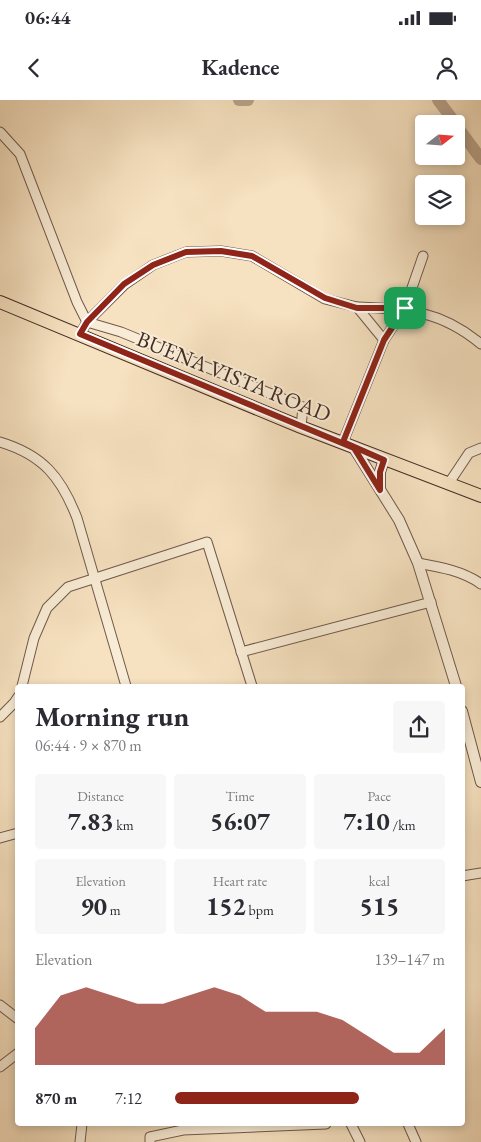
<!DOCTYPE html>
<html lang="en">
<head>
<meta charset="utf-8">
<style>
	:root { --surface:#fff; --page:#f7f7f7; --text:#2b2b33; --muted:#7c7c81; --accent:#8f2418 }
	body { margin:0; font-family:"EB Garamond",serif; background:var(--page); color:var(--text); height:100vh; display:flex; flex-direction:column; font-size:19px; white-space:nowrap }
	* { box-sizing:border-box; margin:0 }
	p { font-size:16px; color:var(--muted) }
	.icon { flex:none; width:28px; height:28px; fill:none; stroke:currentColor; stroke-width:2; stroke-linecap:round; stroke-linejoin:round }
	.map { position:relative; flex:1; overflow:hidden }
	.details { position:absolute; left:15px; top:584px; width:450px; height:442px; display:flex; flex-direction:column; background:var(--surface); border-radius:5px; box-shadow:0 2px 8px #0003 }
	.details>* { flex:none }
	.needle { width:32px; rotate:73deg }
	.fabs { position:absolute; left:415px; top:15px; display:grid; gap:10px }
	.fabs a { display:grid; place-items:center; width:50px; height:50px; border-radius:5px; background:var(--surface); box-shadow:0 2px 8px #0003; font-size:25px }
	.pin { position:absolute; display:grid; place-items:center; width:42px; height:42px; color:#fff; margin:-21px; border-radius:10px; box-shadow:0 2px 8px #0006 }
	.round { display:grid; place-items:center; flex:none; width:52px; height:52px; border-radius:5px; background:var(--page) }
	.head { display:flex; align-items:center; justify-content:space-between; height:85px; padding:0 20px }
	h1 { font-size:28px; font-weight:700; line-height:38px }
	.stats { display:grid; grid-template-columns:repeat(3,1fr); gap:8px; height:85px; padding:5px 20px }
	.stats div { display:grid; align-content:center; border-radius:5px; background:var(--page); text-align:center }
	.stats b { font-size:25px; font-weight:700 }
	.stats small { font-size:14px; font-weight:400 }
	.stats p { font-size:14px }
	.chart { height:140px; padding:10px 20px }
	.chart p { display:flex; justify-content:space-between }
	.chart svg { width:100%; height:90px; margin-top:5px; fill:var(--accent); opacity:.7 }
	ul { padding:0 20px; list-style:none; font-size:16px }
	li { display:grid; grid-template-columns:80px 60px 1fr; align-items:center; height:38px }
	li i { height:12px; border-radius:6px; background:var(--accent) }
	.status { display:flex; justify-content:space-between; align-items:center; height:35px; padding:0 25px; background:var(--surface); direction:ltr }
	.status svg { height:14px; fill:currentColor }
	header { display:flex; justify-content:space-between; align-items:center; height:65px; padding:0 20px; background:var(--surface); font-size:22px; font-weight:700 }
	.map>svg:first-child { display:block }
</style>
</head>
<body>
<div class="status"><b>06:44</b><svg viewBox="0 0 49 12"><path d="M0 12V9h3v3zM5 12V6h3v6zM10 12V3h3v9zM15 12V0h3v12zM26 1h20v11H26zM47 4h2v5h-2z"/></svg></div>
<header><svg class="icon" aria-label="back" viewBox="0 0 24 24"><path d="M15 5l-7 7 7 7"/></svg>Kadence<svg class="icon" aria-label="person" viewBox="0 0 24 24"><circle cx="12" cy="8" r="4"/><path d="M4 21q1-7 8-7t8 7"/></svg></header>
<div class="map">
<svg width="481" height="1042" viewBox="0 0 481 1042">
	<rect width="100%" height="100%" fill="#f6e1c0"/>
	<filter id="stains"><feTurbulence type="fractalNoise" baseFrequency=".004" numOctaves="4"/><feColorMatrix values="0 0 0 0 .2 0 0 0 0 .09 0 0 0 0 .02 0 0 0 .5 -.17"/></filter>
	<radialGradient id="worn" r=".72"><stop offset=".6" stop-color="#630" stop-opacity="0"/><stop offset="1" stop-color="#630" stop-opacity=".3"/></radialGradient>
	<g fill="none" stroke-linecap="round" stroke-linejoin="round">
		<g stroke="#b9a38b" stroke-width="12">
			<path d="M239,0h9"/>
			<path d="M438,0l18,24"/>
			<path d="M456,25l25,34"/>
		</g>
		<defs>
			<g id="minor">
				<path d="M0,32l20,22 57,148 10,20"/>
				<path d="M357,207c50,2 83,3 124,37"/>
				<path d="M87,222l34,10 182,75 -2,20"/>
				<path d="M80,234l7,-12 37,-37 29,-20 33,-13 35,-1 31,5 73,43 32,8 27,33"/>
				<path d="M0,342c43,13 61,35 77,76l49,168"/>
				<path d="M343,342l41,-102 21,-32 18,-52"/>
				<path d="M449,383l20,-30 12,-5"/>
				<path d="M418,463c22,4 45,8 63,21"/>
				<path d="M241,552l190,-50"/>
				<path d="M22,586l12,-48 13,-30 21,-21 139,-45 45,144"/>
				<path d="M0,617l14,-14 4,-6"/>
				<path d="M0,738l18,-5"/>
				<path d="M462,776l19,-3"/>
				<path d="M0,905l18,14"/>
				<path d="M0,967l18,-14"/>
				<path d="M351,1024l9,18"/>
				<path d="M408,1024l8,18"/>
				<path d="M80,1042l2,-18"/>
				<path d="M150,1042v-5l33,-7 143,-6"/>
			</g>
			<g id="tertiary">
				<path d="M354,348l45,72 19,43 38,123"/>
				<path d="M380,389v-17l4,-12"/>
				<path d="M462,611l19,71"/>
			</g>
			<path id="primary" d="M0,202l301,125 180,69"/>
		</defs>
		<use href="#minor" stroke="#70594b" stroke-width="11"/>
		<use href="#tertiary" stroke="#70594b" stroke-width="12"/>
		<use href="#primary" stroke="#432c24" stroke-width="14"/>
		<use href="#minor" stroke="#f9ecd6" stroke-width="9"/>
		<use href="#tertiary" stroke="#f9ecd6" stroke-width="10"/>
		<use href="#primary" stroke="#f6e1c0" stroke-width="12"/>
	</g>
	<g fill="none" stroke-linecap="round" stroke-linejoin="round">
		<defs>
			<path id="route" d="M405,208h-48l-32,-10 -73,-42 -31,-5 -35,1 -33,13 -29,19 -37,38 -7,12 274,114 26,42v-18l4,-12 -41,-18 41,-102 21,-32"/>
		</defs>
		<use href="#route" stroke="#fff" stroke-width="10"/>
		<use href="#route" stroke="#8f2418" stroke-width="6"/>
	</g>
	<g text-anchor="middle" stroke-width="4" stroke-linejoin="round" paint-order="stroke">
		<g font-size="22" fill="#432c24" stroke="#f9ecd6">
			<text transform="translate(234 276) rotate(22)" y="8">BUENA VISTA ROAD</text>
		</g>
	</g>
	<rect width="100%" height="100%" filter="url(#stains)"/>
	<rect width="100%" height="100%" fill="url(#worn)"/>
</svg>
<div class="fabs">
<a><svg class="needle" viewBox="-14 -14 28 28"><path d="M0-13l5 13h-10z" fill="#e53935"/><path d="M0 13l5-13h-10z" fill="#7c7c81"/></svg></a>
<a><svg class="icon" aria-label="layers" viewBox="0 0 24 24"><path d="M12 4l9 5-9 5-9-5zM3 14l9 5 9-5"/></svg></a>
</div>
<div class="pin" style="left:405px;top:208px;background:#1e9e55"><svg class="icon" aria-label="arrive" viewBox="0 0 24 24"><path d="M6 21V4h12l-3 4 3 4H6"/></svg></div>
<section class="details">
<div class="head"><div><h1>Morning run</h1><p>06:44 · 9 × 870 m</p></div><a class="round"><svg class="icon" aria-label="share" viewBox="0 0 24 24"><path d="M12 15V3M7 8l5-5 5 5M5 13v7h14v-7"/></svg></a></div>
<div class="stats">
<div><p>Distance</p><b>7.83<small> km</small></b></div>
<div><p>Time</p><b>56:07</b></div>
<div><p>Pace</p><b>7:10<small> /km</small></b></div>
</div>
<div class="stats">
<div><p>Elevation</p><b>90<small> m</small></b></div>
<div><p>Heart rate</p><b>152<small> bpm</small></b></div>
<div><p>kcal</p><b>515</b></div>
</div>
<div class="chart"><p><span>Elevation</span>139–147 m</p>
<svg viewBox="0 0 160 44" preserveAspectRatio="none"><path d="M0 44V26L10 10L20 6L30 10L40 14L50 14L60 10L70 6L80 10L90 18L100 18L110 18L120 22L130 30L140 38L150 38L160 26V44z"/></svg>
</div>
<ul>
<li><b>870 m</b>7:12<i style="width:68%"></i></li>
</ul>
</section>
</div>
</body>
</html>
